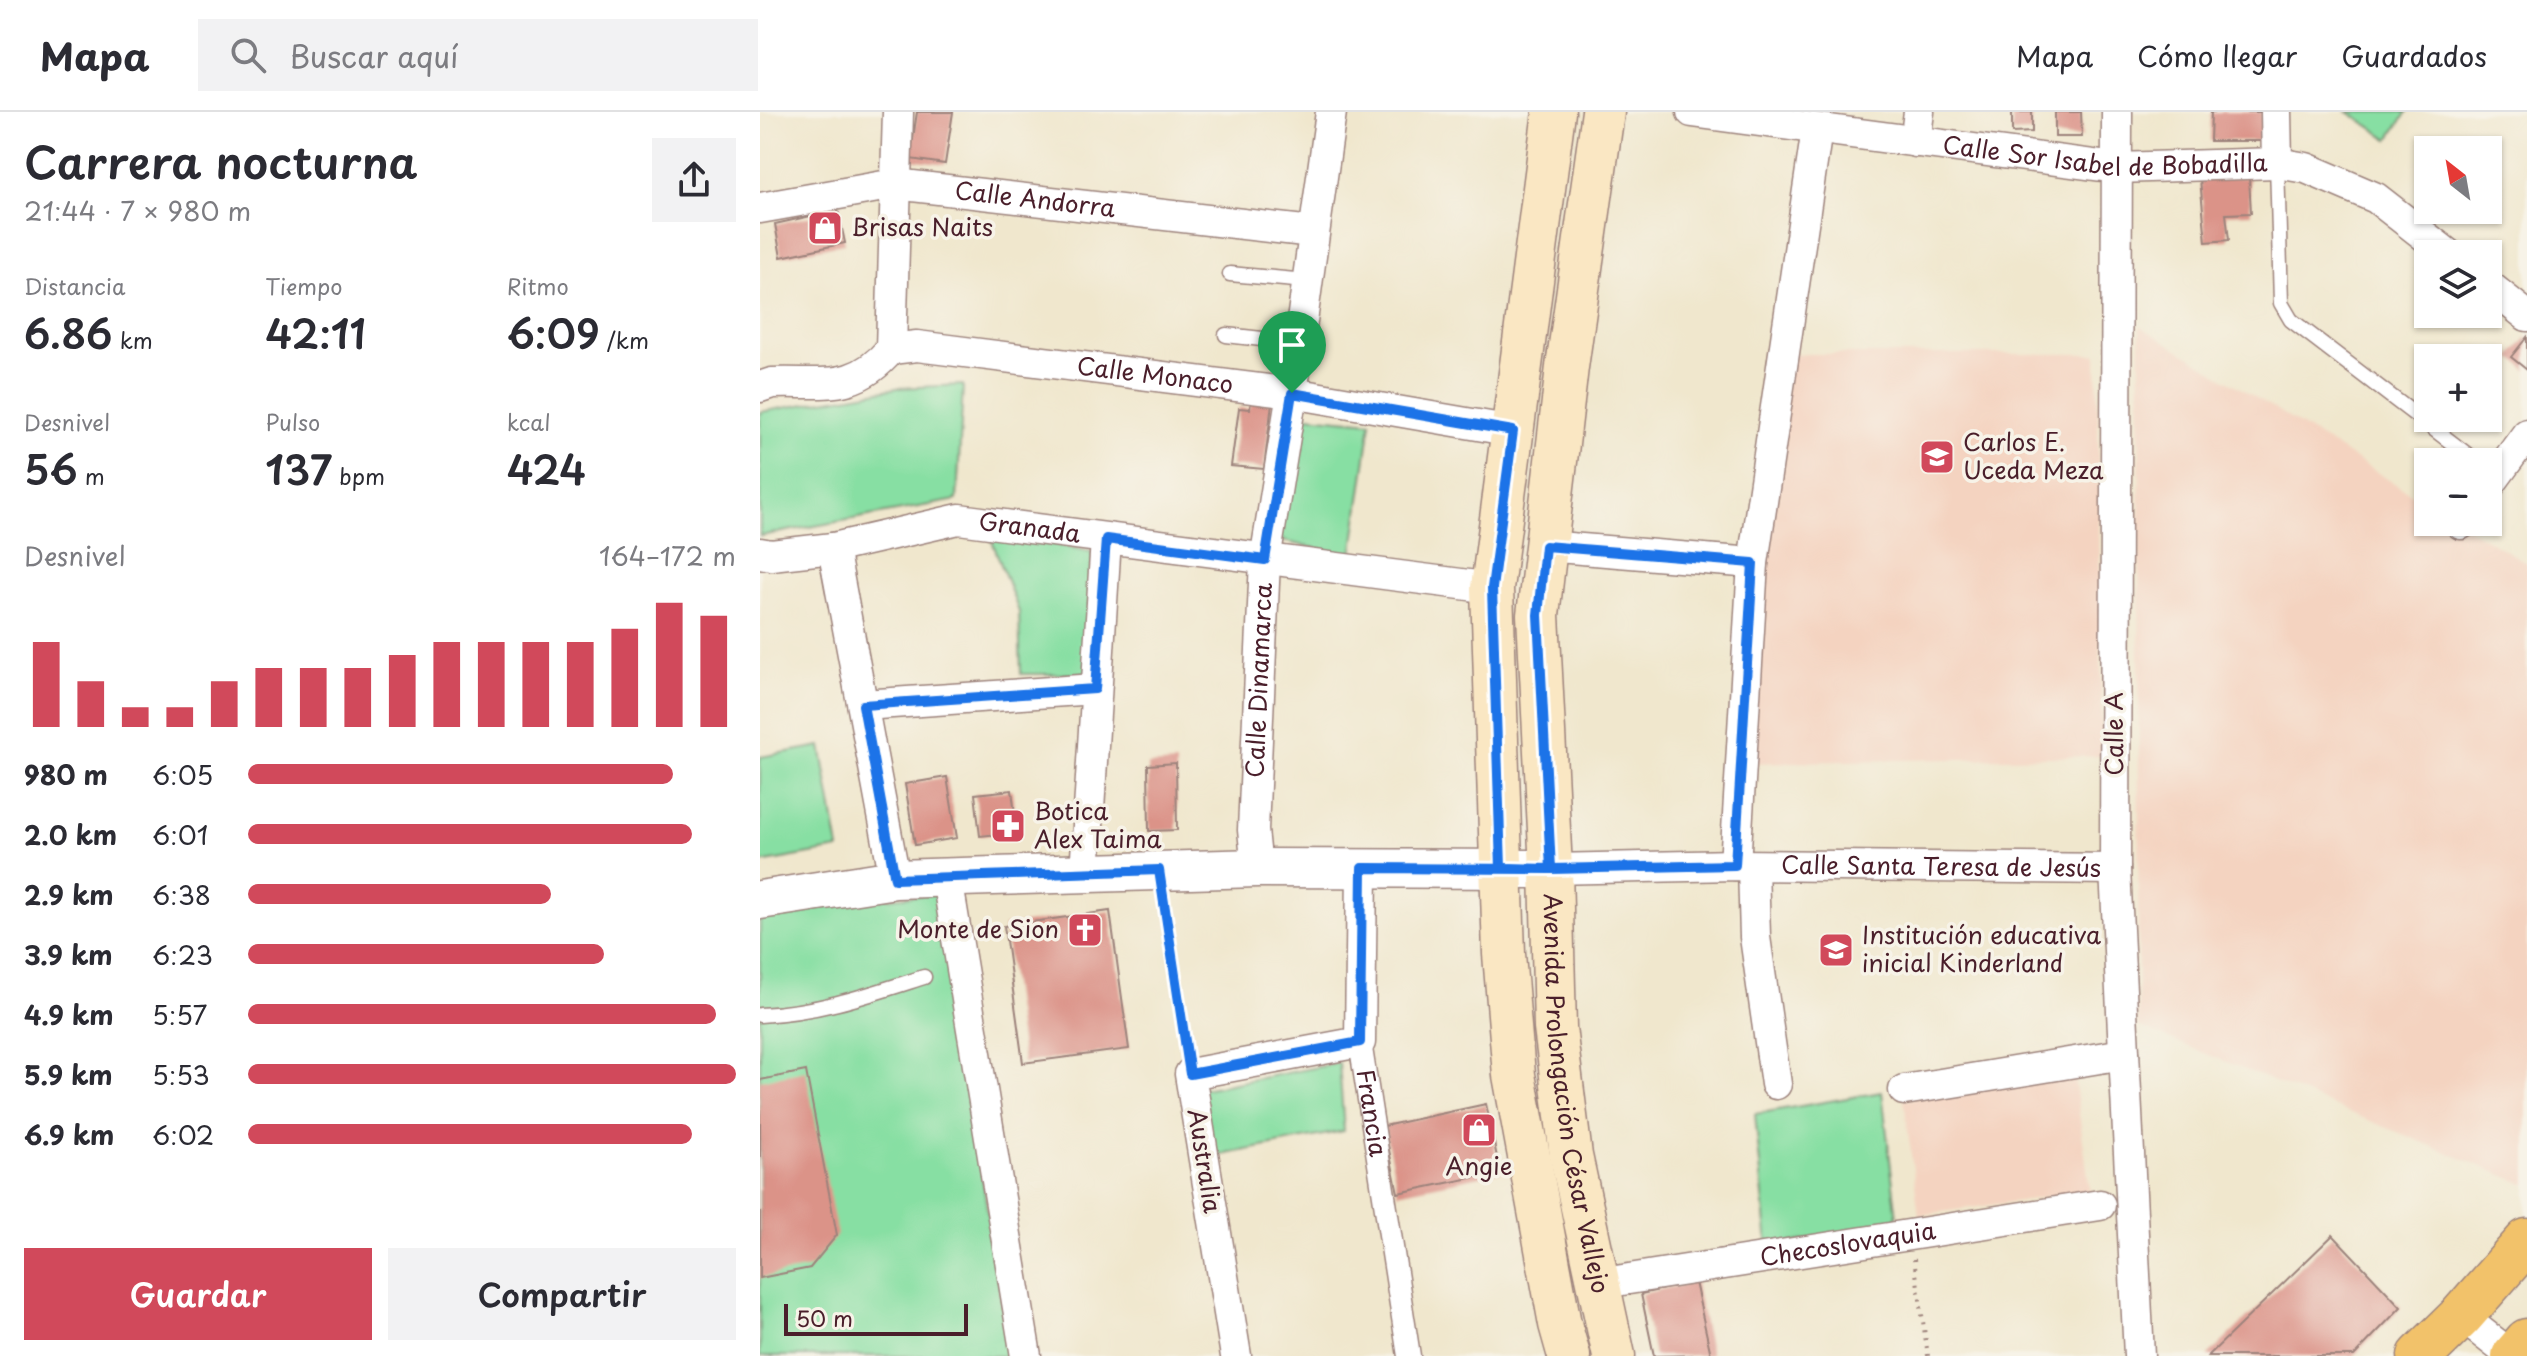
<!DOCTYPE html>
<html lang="es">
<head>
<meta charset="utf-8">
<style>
	:root { --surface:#fff; --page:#f2f2f3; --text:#2b2b33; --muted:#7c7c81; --line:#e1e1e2; --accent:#d1495b }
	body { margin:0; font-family:"Playpen Sans",sans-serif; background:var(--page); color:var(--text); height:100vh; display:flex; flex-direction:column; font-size:30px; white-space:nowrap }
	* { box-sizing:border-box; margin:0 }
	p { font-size:26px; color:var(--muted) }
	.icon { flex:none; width:44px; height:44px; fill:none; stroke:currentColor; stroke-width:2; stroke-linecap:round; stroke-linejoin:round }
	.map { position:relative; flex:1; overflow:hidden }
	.panel { display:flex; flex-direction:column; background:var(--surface); width:760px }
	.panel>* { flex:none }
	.needle { width:52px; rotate:329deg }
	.controls { position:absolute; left:1654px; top:24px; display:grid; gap:16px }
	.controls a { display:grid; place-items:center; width:88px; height:88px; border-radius:0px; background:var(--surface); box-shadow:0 2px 6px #0004; font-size:40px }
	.scale { position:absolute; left:24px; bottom:20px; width:184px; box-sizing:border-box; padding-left:8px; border:4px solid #4a1f2b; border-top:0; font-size:22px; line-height:28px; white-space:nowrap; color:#4a1f2b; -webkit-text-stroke:6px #f7f3e8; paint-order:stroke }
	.pin { position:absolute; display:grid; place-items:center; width:68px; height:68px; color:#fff; margin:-82px -34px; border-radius:50% 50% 50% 0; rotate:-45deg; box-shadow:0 0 8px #0007 }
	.pin .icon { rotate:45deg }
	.round { display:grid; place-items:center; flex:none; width:84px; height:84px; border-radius:0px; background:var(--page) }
	.head { display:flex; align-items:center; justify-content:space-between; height:136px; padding:0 24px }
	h1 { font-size:44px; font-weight:600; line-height:60px }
	.figures { display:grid; grid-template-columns:repeat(3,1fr); gap:12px; height:136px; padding:8px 24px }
	.figures div { display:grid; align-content:center }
	.figures b { font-size:40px; font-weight:600 }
	.figures small { font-size:22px; font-weight:400 }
	.figures p { font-size:22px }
	.chart { height:224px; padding:16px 24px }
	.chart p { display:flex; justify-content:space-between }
	.chart svg { width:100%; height:144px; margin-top:8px; stroke:var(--accent); stroke-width:6 }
	.cta { display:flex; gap:16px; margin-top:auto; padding:16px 24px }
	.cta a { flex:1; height:92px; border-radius:0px; background:var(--accent); color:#fff; font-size:32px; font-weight:600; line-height:92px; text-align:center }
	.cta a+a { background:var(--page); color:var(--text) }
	ul { padding:0 24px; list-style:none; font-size:26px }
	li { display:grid; grid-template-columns:128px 96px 1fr; align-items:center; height:60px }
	li i { height:20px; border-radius:10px; background:var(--accent) }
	header { display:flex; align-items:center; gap:48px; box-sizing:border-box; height:112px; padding:0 40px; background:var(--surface); border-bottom:2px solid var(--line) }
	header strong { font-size:38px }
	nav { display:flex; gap:44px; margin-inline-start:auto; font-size:28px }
	.search { width:560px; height:72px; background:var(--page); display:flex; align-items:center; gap:20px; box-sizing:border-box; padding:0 28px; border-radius:0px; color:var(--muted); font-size:30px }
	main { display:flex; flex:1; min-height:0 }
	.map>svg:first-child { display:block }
</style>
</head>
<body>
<header>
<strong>Mapa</strong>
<div class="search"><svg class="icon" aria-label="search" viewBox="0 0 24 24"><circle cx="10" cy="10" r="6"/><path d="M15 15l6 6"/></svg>Buscar aquí</div>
<nav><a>Mapa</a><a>Cómo llegar</a><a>Guardados</a></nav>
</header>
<main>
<section class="panel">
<div class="head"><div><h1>Carrera nocturna</h1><p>21:44 · 7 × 980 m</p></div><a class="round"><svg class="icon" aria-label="share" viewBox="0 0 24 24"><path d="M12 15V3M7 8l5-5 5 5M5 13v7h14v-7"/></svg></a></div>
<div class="figures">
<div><p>Distancia</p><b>6.86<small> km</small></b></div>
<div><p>Tiempo</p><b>42:11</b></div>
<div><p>Ritmo</p><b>6:09<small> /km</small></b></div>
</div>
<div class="figures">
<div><p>Desnivel</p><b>56<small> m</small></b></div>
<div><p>Pulso</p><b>137<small> bpm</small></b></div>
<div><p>kcal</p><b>424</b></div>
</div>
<div class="chart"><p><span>Desnivel</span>164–172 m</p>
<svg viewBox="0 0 160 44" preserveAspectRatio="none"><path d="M5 44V18M15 44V30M25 44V38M35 44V38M45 44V30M55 44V26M65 44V26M75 44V26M85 44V22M95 44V18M105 44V18M115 44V18M125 44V18M135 44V14M145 44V6M155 44V10"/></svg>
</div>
<ul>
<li><b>980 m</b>6:05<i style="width:87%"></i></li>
<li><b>2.0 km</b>6:01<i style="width:91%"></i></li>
<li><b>2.9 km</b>6:38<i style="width:62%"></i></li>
<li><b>3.9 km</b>6:23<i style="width:73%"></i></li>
<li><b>4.9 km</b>5:57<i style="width:96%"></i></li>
<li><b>5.9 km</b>5:53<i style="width:100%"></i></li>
<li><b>6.9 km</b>6:02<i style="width:91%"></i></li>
</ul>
<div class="cta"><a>Guardar</a><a>Compartir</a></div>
</section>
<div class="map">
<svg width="1767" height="1244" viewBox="0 0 1767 1244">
	<rect width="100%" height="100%" fill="#f7f3e8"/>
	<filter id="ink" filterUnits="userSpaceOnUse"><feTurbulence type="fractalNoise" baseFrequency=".0125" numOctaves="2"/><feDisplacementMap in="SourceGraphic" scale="16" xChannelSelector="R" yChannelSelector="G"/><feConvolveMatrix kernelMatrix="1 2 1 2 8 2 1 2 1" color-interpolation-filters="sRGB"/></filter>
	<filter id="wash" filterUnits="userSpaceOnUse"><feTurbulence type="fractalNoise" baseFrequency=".006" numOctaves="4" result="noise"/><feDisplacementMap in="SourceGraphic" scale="32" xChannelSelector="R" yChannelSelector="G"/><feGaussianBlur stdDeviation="1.8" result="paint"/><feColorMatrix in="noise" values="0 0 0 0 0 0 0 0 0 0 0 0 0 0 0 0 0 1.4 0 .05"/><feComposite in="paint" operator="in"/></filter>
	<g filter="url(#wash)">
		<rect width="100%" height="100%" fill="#f0e7cd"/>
		<g fill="#f4d3c0">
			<path d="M1380,214l288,178v18h29l70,41v622l-389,-159z"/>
			<path d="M1031,242h306l5,402 -354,7 13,-204z"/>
			<path d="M1314,965l16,114 -171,24 -15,-115z"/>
		</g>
		<g fill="#87dfa3" stroke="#687f67" stroke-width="2">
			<path d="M1588,0h59l-18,27z"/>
			<path d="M203,273l-6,115 -197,36v-124l137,-24z"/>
			<path d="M527,302l84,8 -19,134 -79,-17z"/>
			<path d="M228,418l104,22 -5,122h-66l-2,-62z"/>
			<path d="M61,634l18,103 -79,14v-106z"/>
			<path d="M178,782l72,462h-250v-441l90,-14z"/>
			<path d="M579,951l5,68 -133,26 -13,-67z"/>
			<path d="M1122,980l16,135 -130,19 -13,-132z"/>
		</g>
		<g id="blocks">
			<g fill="#db9388">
				<path d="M157,0h36l-8,52 -35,-5z"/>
				<path d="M1252,0h20v20l-20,1z"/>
				<path d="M1295,0h26l1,25h-27z"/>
				<path d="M1451,0h51v29h-52z"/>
				<path d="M1489,65l2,36 -25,1 3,26 -23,2 -6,-63z"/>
				<path d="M78,98l7,33 -64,14 -6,-33z"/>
				<path d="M1767,225v33l-16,-13z"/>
				<path d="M491,289l21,2 -8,66 -33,-3 8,-58 11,1z"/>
				<path d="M416,651l1,67 -28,1 -1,-66z"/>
				<path d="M187,665l10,61 -42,7 -10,-61z"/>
				<path d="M252,678l5,42 -37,4 -5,-42z"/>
				<path d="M350,799l19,138 -106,14 -19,-137z"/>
				<path d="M46,959l31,164 -27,33 -50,10v-198z"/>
				<path d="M726,992l14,68 -102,21 -14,-67z"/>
				<path d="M1573,1123l68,72 -47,49h-146z"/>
				<path d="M935,1170l16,73 -57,1 -13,-62z"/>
			</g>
		</g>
	</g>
	<g filter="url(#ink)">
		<use href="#blocks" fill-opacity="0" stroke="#9d837c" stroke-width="2"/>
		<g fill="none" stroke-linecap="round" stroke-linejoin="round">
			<defs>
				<g id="service">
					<path d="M1517,51l4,140 10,17 186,142"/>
					<path d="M470,162l76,7"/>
					<path d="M466,223l72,8"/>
					<path d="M0,903c60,-3 108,-20 164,-38"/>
				</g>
				<g id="pedestrian">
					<path id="s1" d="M600,930l49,314"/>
				</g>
				<g id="minor">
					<path id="s2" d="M932,0l425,56 160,-5 29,5 70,30 72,56"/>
					<path d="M1357,0l-2,757 24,487"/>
					<path d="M1516,0l1,51"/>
					<path d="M1155,30l4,-30"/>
					<path id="s3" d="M0,96l135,-24 418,48"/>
					<path d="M1728,173l39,31"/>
					<path id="s4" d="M131,237l26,-3 375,47 221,38"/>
					<path d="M131,237l7,-237"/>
					<path d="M0,275l12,-4c52,-2 82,10 119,-34"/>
					<path d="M1728,375l39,-53"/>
					<path d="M1701,412l1,-2"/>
					<path d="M785,434l208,17"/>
					<path d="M73,436l62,331"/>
					<path id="s5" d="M0,441l11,2 62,-7 126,-29 533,69"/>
					<path d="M103,593l232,-16"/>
					<path d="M975,753l18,-302 64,-434"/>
					<path d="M993,754l2,71 21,147"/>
					<path id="s6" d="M497,756l-4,-38 12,-270 27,-167 39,-281"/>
					<path id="s7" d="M791,757l184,-4 380,4"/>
					<path d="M325,761l21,-334"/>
					<path d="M187,766l79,478"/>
					<path d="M1144,978l220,-36"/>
					<path id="s8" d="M837,1172l503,-79"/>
					<path d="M1701,1204l51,40"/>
					<path d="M476,1244l-46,-282 170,-32 2,-174"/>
				</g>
				<path id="tertiary" d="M0,788l135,-21 362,-11 294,1"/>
				<g id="secondary">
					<path d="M794,0l-62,476 12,366 10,121 46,249 9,32"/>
					<path id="s9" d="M843,0l-36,255 -29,248 13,254 4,159 16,128 43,200"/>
				</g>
				<g id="primary">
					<path d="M1660,1244l41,-40 66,-75"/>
					<path d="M1754,1244l13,-15"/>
				</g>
			</defs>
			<use href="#service" stroke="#9d837c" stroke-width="17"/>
			<use href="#pedestrian" stroke="#9d837c" stroke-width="25"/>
			<use href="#minor" stroke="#9d837c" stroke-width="33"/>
			<use href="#tertiary" stroke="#9d837c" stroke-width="41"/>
			<use href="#secondary" stroke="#9d837c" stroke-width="45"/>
			<use href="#primary" stroke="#9d837c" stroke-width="47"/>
			<g stroke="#9d837c" stroke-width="4" stroke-dasharray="2 6" stroke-linecap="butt">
				<path d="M404,788l22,149"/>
				<path d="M1154,1147l14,97"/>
			</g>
			<use href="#service" stroke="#fff" stroke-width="14"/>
			<use href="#pedestrian" stroke="#fff" stroke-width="22"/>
			<use href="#minor" stroke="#fff" stroke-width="30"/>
			<use href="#tertiary" stroke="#fff" stroke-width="38"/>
			<use href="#secondary" stroke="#fae7c3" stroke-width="42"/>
			<use href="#primary" stroke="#f2c26a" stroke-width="44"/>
		</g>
	</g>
	<g fill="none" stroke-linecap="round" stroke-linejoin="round" filter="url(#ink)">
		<defs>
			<path id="route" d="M532,281l-27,167 -159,-21 -11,150 -232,16 32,174 264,-9 31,204 170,-32 2,-174 189,1 184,-4 18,-302 -208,-17 -7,69 13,254 -50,-1 -9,-280 21,-157 -221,-38"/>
		</defs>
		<use href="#route" stroke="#fff" stroke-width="16"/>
		<use href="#route" stroke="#1a73e8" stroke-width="10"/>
	</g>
	<defs>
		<symbol id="shop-square" viewBox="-11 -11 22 22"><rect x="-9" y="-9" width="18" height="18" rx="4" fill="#d1495b" stroke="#f7f3e8"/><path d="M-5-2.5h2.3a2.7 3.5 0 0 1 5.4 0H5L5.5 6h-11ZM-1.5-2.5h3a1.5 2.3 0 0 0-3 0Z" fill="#fff"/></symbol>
		<symbol id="school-square" viewBox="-11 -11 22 22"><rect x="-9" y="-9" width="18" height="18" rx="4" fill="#d1495b" stroke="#f7f3e8"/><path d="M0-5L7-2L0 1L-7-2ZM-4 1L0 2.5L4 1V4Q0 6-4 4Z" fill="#fff"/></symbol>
		<symbol id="pharmacy-square" viewBox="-11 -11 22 22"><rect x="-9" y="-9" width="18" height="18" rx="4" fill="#d1495b" stroke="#f7f3e8"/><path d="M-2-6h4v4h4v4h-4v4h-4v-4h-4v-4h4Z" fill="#fff"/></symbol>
		<symbol id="church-square" viewBox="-11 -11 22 22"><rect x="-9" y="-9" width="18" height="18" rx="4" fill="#d1495b" stroke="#f7f3e8"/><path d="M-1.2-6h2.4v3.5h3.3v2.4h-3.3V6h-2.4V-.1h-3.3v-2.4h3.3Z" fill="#fff"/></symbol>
	</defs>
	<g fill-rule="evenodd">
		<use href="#shop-square" x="45" y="96" width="40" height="40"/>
		<use href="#school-square" x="1157" y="325" width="40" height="40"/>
		<use href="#pharmacy-square" x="228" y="694" width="40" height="40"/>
		<use href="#church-square" x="305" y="798" width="40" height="40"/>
		<use href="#school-square" x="1056" y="818" width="40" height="40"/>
		<use href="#shop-square" x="699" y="998" width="40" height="40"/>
	</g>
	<g text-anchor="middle" stroke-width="7" stroke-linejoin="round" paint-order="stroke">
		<g font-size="24" fill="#4a1f2b" stroke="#f7f3e8">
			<text dy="8" stroke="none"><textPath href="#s2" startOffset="416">Calle Sor Isabel de Bobadilla</textPath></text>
			<text dy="8" stroke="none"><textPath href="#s3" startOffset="278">Calle Andorra</textPath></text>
			<text dy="8" stroke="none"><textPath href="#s4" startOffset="266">Calle Monaco</textPath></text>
			<text dy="8" stroke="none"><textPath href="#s5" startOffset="274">Granada</textPath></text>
			<text dy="8" stroke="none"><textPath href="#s6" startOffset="188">Calle Dinamarca</textPath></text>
			<text transform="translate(1355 622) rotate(-90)" y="8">Calle A</text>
			<text dy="8" stroke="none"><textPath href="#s7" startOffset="390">Calle Santa Teresa de Jesús</textPath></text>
			<text dy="8" stroke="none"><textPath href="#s9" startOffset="988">Avenida Prolongación César Vallejo</textPath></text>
			<text dy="8" stroke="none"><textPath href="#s1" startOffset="72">Francia</textPath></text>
			<text transform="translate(444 1049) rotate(81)" y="8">Australia</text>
			<text dy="8" stroke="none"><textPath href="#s8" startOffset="254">Checoslovaquia</textPath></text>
		</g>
		<g font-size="24" fill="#4a1f2b" stroke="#f7f3e8" text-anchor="start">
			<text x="91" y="124">Brisas Naits</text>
			<text x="1203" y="339">Carlos E.<tspan x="1203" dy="28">Uceda Meza</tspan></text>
			<text x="274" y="708">Botica<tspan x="274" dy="28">Alex Taima</tspan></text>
			<text x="299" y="826" text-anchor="end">Monte de Sion</text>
			<text x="1102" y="832">Institución educativa<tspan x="1102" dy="28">inicial Kinderland</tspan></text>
			<text x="719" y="1063" text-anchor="middle">Angie</text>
		</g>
	</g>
</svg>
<div class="controls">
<a><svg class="needle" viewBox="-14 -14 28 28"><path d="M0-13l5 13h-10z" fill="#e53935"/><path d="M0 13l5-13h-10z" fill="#7c7c81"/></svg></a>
<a><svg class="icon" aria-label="layers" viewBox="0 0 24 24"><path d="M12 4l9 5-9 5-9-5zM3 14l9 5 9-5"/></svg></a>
<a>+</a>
<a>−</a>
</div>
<div class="scale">50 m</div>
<div class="pin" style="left:532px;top:281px;background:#1e9e55"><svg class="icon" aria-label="arrive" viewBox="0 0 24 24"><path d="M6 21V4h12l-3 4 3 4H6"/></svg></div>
</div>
</main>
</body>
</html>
